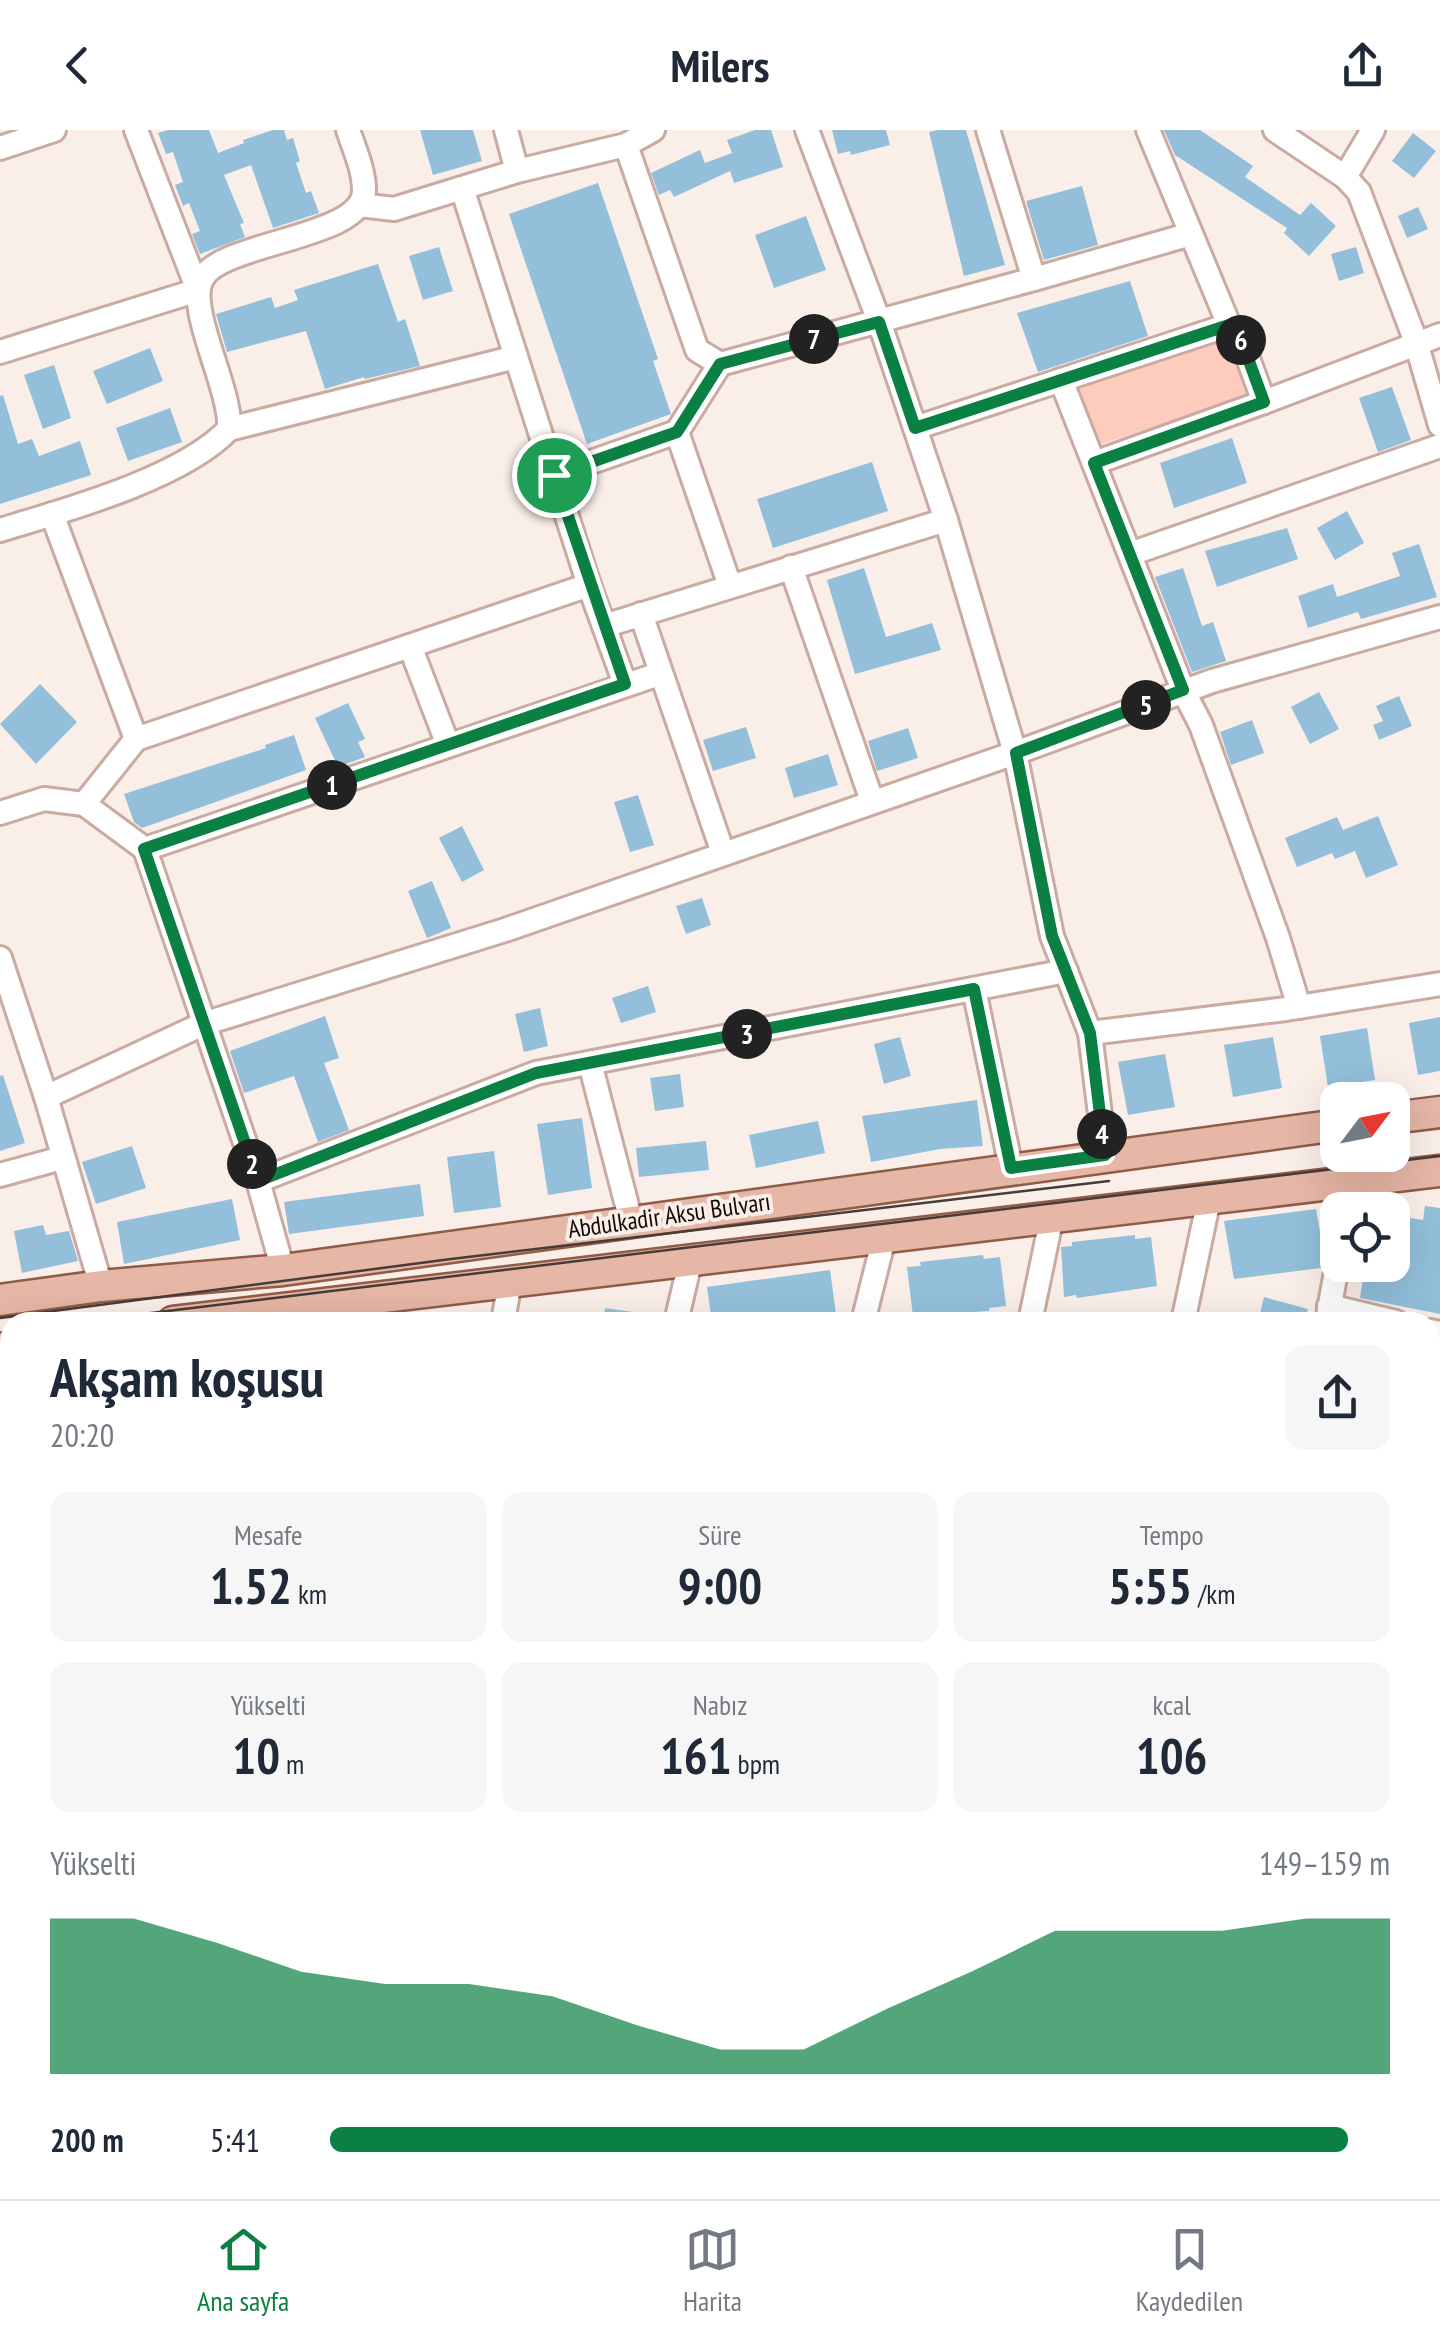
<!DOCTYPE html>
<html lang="tr">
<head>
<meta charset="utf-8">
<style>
	:root { --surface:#fff; --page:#f6f6f7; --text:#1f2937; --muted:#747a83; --line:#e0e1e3; --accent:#0b8043 }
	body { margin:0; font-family:"PT Sans Narrow",sans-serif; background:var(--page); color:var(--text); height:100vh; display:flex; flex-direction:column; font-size:38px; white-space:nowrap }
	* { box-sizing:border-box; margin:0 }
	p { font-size:32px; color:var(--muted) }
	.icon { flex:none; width:55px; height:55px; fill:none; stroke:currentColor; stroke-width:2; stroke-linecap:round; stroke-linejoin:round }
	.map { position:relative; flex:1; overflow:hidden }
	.side { position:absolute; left:0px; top:1182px; width:1440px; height:888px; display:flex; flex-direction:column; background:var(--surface); border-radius:30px 30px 0 0; box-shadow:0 10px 40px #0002 }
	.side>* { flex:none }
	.needle { width:65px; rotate:58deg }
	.controls { position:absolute; left:1320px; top:952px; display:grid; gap:20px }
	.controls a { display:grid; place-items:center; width:90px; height:90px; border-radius:20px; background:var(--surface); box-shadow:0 10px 40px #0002; font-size:50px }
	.pin { position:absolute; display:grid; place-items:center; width:85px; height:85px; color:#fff; margin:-42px; border:5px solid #fff; border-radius:50%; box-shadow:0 2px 10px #0007 }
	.km { position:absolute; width:50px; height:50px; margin:-25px; border-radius:50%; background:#222; color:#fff; font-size:28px; line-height:50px; text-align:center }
	.round { display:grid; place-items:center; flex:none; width:105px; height:105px; border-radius:20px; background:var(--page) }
	.head { display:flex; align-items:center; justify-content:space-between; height:170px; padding:0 50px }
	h1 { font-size:55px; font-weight:800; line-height:75px }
	.figures { display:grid; grid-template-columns:repeat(3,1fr); gap:15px; height:170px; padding:10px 50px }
	.figures div { display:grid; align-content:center; border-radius:20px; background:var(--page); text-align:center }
	.figures b { font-size:50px; font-weight:800 }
	.figures small { font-size:28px; font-weight:400 }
	.figures p { font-size:28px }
	.chart { height:280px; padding:20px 50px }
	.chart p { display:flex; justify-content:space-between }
	.chart svg { width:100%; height:180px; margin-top:10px; fill:var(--accent); opacity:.7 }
	ul { padding:0 50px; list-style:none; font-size:32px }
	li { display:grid; grid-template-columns:160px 120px 1fr; align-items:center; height:75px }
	li i { height:25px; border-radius:12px; background:var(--accent) }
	header { display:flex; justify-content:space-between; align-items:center; height:130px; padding:0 50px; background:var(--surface); font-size:45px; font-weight:800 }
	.tabs { display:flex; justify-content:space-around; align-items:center; height:140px; border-top:2px solid var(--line); background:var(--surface); font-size:28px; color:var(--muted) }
	.tabs a { display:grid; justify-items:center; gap:5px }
	.tabs .active { color:var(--accent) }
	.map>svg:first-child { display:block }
</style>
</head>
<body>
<header><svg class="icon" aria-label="back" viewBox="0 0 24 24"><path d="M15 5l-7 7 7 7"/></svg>Milers<svg class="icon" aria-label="share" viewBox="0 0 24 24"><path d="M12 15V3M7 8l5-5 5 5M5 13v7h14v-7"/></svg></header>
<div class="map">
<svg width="1440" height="2069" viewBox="0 0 1440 2069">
	<rect width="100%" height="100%" fill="#faeee9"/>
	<path fill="#fdccbc" d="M1231,207l19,59 -152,49 -20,-58z"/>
	<g fill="#93bfdb">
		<path d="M168,0h41l9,23 26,-10 -1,-3 30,-10h11l3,10 6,-2 7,23 -4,2 10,30 5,-2 8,22 -46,15 -22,-63 -27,10 20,48 -4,1 5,13 -45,17 -8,-20 8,-3 -11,-28 -6,3 -8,-21 8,-3 -10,-30 -7,2 -8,-21z"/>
		<path d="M420,0h53l9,31 -49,14z"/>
		<path d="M755,0h16l12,37 -49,16 -4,-12 -56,26 -4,-7 -11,5 -8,-22 49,-23 5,13 27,-10 -5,-13z"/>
		<path d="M832,0h54l4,15 -39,10 -1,-4 -12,3z"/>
		<path d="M938,0h28l39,135 -41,11 -35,-144z"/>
		<path d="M1164,0h36l53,36 -8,11 55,38 11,-12 25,23 -27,30 -25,-23 3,-5 -112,-73z"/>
		<path d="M1413,3l23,18 -22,27 -22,-17z"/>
		<path d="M598,53l60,176 -5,2 18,53 -84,30 -78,-230z"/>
		<path d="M1082,56l16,59 -54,15 -18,-59z"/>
		<path d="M1418,77l10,22 -21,9 -9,-22z"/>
		<path d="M806,86l20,54 -52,18 -19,-53z"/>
		<path d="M439,117l14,44 -30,9 -14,-44z"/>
		<path d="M1356,117l8,26 -25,8 -8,-27z"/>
		<path d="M378,134l20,58 7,-3 15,47 -55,13 -1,-2 -39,12 -19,-58 -79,21 -11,-38 55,-17 4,11 23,-8 -4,-10z"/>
		<path d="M1130,151l18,55 -110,36 -21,-59z"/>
		<path d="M150,218l13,33 -56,23 -14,-33z"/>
		<path d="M54,235l17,53 -28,11 -19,-54z"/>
		<path d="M1392,257l19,53 -33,12 -19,-54z"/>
		<path d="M3,265l15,49 14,-5 7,17 41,-15 11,34 -91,29v-108z"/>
		<path d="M170,278l12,34 -54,19 -12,-33z"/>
		<path d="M1232,308l15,45 -73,25 -14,-45z"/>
		<path d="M872,332l16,49 -115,37 -16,-49z"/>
		<path d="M1347,381l17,32 -29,17 -18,-32z"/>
		<path d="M1287,398l11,31 -81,28 -12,-36z"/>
		<path d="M1419,414l18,53 -76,22 -3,-7 -50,16 -10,-32 35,-12 4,13 63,-21 -8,-23z"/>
		<path d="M864,438l22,69 46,-14 9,27 -86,24 -28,-94z"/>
		<path d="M1183,438l19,58 11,-4 13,39 -34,11 -37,-95z"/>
		<path d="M40,554l37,38 -41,42 -36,-40z"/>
		<path d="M1319,562l20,37 -29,15 -19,-37z"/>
		<path d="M1399,566l13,30 -33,14 -6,-15 10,-4 -7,-15z"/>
		<path d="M348,573l17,36 -7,3 7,15 -27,10 -23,-49z"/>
		<path d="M1252,590l12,33 -33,12 -11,-33z"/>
		<path d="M746,597l10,31 -43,13 -10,-31z"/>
		<path d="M908,598l10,30 -41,13 -9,-30z"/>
		<path d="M294,605l12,35 -164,58 -8,-6 -10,-28 142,-46 -1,-3z"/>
		<path d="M828,624l10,31 -44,13 -9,-30z"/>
		<path d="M638,665l16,50 -24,7 -16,-50z"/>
		<path d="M1378,686l20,49 -32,13 -11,-27 -20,8 -3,-6 -35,14 -12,-29 52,-21 6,13z"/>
		<path d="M462,696l22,44 -22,12 -23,-44z"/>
		<path d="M432,751l19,47 -24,10 -19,-47z"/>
		<path d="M702,768l9,27 -25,9 -10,-28z"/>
		<path d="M648,856l8,26 -35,11 -9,-25z"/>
		<path d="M540,878l8,38 -24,6 -9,-38z"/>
		<path d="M325,886l14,42 -15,5 25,67 -31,12 -24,-66 -50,17 -14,-42z"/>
		<path d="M1440,887v54l-22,4 -9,-52z"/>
		<path d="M1367,898l8,52 -47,7 -8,-51z"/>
		<path d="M900,907l11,39 -27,8 -10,-40z"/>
		<path d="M1273,907l9,51 -49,9 -9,-52z"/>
		<path d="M1165,924l10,53 -47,8 -10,-53z"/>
		<path d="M680,944l4,33 -29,4 -5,-33z"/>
		<path d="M3,945l22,68 -25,8v-75z"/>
		<path d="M977,970l6,46 -43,3 -69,13 -9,-46z"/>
		<path d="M582,988l10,70 -44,7 -11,-71z"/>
		<path d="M818,991l7,32 -69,15 -7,-33z"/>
		<path d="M706,1011l3,29 -70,7 -3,-29z"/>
		<path d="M132,1016l14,42 -50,16 -14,-42z"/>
		<path d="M494,1021l7,56 -47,6 -7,-56z"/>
		<path d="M420,1054l4,32 -135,18 -5,-32z"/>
		<path d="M232,1069l8,41 -116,24 -7,-42z"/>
		<path d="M1425,1076l15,2v106l-80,-16 5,-33h27v-50l31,5z"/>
		<path d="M1316,1079l8,46 -3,13 -87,11 -10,-58z"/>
		<path d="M43,1095l3,10 23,-4 9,30 -56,12 -8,-42z"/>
		<path d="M1135,1105v4l16,-2 6,49 -80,12 -1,-3 -12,2 -3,-50 11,-1v-4z"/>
		<path d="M983,1125l1,4 16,-2 6,49 -17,2v3l-76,5 -6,-49 14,-1 -1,-4z"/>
		<path d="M830,1140l7,52h-125l-5,-35z"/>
		<path d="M1264,1167l44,12 -3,13h-47z"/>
		<path d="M605,1178l42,6v8h-44z"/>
	</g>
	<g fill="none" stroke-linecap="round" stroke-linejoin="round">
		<defs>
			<g id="minor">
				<path d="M506,0l11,41"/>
				<path d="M807,0l72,191 67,199 69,233 37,183 38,97 15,122"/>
				<path d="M1148,0l81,195 9,6 26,71 176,-67"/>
				<path d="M1275,0l70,47"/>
				<path d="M1373,0l-28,47 14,15 57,150 24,83"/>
				<path d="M626,15l71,205 23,14 314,-85 -46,-149"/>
				<path d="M0,18l54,-18"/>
				<path d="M462,58l127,397 36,99"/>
				<path d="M360,75l34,4 123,-38 109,-26 27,-15"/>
				<path d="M1034,149l157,-45"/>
				<path d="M0,222l198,-62 -62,-160"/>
				<path d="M1061,250l122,310 18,35 77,213 21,69"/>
				<path d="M915,298l314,-103"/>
				<path d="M229,299l287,-72"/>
				<path d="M677,302l53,154"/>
				<path d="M1094,333l170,-61"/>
				<path d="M554,345l123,-43 43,-68"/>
				<path d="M52,384l84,225"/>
				<path d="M0,400c66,-20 183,-52 229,-101 3,-39 -43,-120 -27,-150 19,-38 163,-40 162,-89 0,-20 -10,-42 -16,-60"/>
				<path d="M1130,424l310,-108"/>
				<path d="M791,437l81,234"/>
				<path d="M589,455l-453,154 -52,65 61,45 514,-175"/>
				<path d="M641,484l82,239"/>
				<path d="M604,496l342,-106"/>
				<path d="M410,516l38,99"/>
				<path d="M0,683l44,-14 40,5"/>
				<path d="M145,719l113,332 25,89"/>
				<path d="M0,828l46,139 55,189"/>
				<path d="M974,859l37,179"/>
				<path d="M1090,903l196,-24 154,-25"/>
				<path d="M590,933l41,158"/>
				<path d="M46,967l157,-73 302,-94 510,-177 197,-72 228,-64"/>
				<path d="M0,1045l62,-17"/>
				<path d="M258,1051l278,-108 530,-102"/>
				<path d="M1346,1080l5,-31"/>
				<path d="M1329,1176l67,16"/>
				<path d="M503,1192l7,-41"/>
				<path d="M676,1192l15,-64"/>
				<path d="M863,1192l21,-84"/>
				<path d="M1030,1192l22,-106"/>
				<path d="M1183,1192l26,-123"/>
				<path d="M1327,1192l11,-62"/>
				<path d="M1430,1201l10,2"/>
				<path d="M1430,1337l10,3"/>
				<path d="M1430,1477l10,2"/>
				<path d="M0,1538l10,-48"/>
				<path d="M1430,1625l10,2"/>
				<path d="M1430,1813l10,2"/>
				<path d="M0,1817l10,3"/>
				<path d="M1057,2060l45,9"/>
				<path d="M29,2069l2,-9"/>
				<path d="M654,2069l2,-9"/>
				<path d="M836,2069l2,-9"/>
				<path d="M1123,2069l2,-9"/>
				<path d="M1263,2069l3,-9"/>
			</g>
			<g id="major">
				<path d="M1392,988l48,-6"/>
				<path d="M0,1170l101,-14 182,-16 1055,-145"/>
				<path d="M173,1192l1267,-151"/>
				<path d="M0,1219l10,-2"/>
				<path d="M0,2018l10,2"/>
				<path d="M0,2050l10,2"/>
				<path d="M58,2060l51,9"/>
				<path d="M189,2060l41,9"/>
			</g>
		</defs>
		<use href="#minor" stroke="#c9aba1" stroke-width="28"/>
		<use href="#major" stroke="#925b48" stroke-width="35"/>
		<use href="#minor" stroke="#fff" stroke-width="22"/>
		<use href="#major" stroke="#e6b6a6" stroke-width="30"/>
		<g stroke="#463c38" stroke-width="2.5">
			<path d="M0,1188l451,-59 658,-78"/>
			<path d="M77,1192l1363,-166"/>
		</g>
	</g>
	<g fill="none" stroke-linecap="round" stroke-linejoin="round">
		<defs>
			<path id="route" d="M879,192l36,106 314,-103 9,6 26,71 -170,61 89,227 -167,63 36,183 38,97 15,122 -94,13 -37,-179 -438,84 -278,108 -114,-332 481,-165 -71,-209 123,-43 43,-68z"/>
		</defs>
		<use href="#route" stroke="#fff" stroke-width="20"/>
		<use href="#route" stroke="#0b8043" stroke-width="12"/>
	</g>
	<g text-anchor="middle" stroke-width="8" stroke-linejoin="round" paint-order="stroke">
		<g font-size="25" fill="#140a07" stroke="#faeee9">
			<text transform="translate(669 1085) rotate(-8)" y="9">Abdulkadir Aksu Bulvarı</text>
		</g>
	</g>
</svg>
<div class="controls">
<a><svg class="needle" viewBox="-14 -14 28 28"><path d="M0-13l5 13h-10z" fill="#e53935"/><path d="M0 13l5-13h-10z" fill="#747a83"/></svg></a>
<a><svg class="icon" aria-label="locate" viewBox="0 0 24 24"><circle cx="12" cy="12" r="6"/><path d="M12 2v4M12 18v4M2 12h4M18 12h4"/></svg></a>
</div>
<div class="pin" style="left:554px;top:345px;background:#1e9e55"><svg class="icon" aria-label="arrive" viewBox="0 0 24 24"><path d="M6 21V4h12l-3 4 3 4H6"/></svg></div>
<b class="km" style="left:332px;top:655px">1</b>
<b class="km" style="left:252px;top:1034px">2</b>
<b class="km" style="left:747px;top:904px">3</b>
<b class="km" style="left:1102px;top:1004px">4</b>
<b class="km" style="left:1146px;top:575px">5</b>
<b class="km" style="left:1241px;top:210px">6</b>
<b class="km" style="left:814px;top:209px">7</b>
<section class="side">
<div class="head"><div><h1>Akşam koşusu</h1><p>20:20</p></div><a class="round"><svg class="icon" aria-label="share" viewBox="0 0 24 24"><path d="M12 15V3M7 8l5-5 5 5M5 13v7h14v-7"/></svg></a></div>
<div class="figures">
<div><p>Mesafe</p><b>1.52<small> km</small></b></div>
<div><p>Süre</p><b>9:00</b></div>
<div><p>Tempo</p><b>5:55<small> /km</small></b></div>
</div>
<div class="figures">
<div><p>Yükselti</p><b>10<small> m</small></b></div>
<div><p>Nabız</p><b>161<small> bpm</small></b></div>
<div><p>kcal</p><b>106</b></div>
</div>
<div class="chart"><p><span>Yükselti</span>149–159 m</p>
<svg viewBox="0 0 160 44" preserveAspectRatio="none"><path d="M0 44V6L10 6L20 12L30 19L40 22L50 22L60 25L70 32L80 38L90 38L100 28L110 19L120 9L130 9L140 9L150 6L160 6V44z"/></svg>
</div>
<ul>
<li><b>200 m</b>5:41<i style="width:96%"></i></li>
</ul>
</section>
</div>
<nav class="tabs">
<a class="active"><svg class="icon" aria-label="home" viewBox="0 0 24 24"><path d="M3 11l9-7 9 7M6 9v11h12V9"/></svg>Ana sayfa</a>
<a><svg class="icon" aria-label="map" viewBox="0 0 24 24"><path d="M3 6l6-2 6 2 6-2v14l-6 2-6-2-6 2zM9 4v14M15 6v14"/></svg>Harita</a>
<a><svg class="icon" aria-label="saved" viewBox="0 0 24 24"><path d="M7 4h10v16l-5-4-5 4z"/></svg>Kaydedilen</a>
</nav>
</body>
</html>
